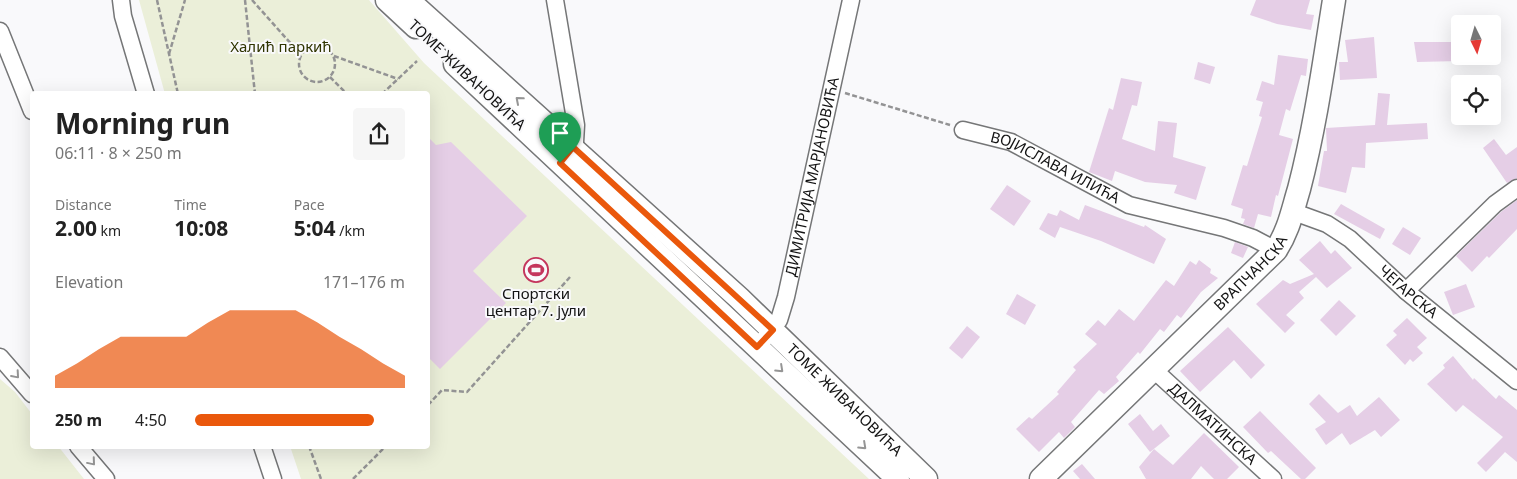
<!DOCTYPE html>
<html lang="en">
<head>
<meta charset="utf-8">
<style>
	:root { --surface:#fff; --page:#f6f6f6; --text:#222; --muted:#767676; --accent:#ea580c }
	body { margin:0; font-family:"Noto Sans",sans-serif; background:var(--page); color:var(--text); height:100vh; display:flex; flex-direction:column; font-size:19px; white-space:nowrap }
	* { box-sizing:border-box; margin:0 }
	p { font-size:16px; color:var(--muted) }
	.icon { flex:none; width:28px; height:28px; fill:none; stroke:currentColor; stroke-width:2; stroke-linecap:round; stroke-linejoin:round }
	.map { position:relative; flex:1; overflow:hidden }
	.sheet { position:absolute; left:30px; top:91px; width:400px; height:358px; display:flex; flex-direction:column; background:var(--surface); border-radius:5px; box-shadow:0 5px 20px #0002 }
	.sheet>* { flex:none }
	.needle { width:32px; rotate:175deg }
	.controls { position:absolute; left:1451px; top:15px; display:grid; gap:10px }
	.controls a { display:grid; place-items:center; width:50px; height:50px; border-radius:5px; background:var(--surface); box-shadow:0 5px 20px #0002; font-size:25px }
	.pin { position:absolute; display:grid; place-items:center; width:42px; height:42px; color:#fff; margin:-51px -21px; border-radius:50% 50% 50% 0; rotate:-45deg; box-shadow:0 0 5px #0007 }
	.pin .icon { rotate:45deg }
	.round { display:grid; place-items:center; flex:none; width:52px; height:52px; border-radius:5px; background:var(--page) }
	.head { display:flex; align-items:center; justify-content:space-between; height:85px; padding:0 25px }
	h1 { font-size:28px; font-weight:700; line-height:38px }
	.stats { display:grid; grid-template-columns:repeat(3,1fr); gap:8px; height:85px; padding:5px 25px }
	.stats div { display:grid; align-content:center }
	.stats b { font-size:21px; font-weight:700 }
	.stats small { font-size:14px; font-weight:400 }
	.stats p { font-size:14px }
	.chart { height:140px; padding:10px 25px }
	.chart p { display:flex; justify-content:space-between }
	.chart svg { width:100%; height:90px; margin-top:5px; fill:var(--accent); opacity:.7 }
	ul { padding:0 25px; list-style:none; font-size:16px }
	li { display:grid; grid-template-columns:80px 60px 1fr; align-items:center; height:38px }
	li i { height:12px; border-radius:6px; background:var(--accent) }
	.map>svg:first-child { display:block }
</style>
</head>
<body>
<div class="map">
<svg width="1517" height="479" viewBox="0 0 1517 479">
	<rect width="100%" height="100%" fill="#f9f9fb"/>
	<g fill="#ebefd9">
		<path d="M139,0h230l55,63 445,416h-568l-11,-33h138v-352h-263z"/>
		<path d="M0,379l15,13 17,22v32h26l26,33h-84z"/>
	</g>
	<g fill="#e5cee6">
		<path d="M1256,0h54l-4,14 8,1 -3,15 -34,-6 -27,-9z"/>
		<path d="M1374,37l3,41 -37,2 -1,-18h9l-3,-22z"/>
		<path d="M1414,42h46v19l-43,1z"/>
		<path d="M1278,55l30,4 -2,17 -5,-1 -11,36 -4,-2 -7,26 14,4 -15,57 -2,-1 -5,22 -13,-3 -4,14 -11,-4 2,-5 -4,-1 2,-9 -12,-4 12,-40 4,1 15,-49 -3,-1 4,-14 -7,-2 6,-19 12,4z"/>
		<path d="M1198,62l17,5 -5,17 -16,-5z"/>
		<path d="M1121,78l21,4 -5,24 -5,-1 -10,34 33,12 3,-30 19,2 -4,34 33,10 -10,33 -22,-7 3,-8 -32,-3 -30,-11 -3,10 -23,-9 20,-64 4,2z"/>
		<path d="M1378,93l12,1 -3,31 40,-2 1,16 -62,4 -1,25 -13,-1 -6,26 -28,-7 6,-35h3l-1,-23 49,-3z"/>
		<path d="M428,137l8,8 15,-3 76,74 -54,55 33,32 -66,66 -12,-12z"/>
		<path d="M1494,139l12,16 11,-8v31l-10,5 -24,-35z"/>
		<path d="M1007,185l24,16 -17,25 -24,-17z"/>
		<path d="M1517,200v29l-28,29 -2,-2 -15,16 -16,-16 45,-44z"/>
		<path d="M1341,204l44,25 -5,10 -46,-25z"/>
		<path d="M1085,205l59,22 1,-2 21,14 -12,25 -53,-23 -41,-14 -5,11 -16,-9 9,-16 9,3 3,-6 19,10z"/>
		<path d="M1403,227l18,11 -11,17 -18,-11z"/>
		<path d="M1320,241l11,13 4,-4 17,18 -25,20 -11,-11 -17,15 5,6 -18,17 9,8 -10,10 -29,-29 27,-24 7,4 24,-10 -15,-14z"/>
		<path d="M1235,242l13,5 -5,11 -12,-5z"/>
		<path d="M1199,260l12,9 -1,4 8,5 -17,14 -20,26 -4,-3 -13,17 -4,-3 -20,25 -2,-2 -22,25 3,4 -15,13 -5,-4 -28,32 4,5 -11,11 -5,-6 -20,20 -23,-23 13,-12 3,2 27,-25 -2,-2 19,-22 -3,-3 24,-23 -12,-10 13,-14 7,6 14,-17 15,12 32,-41 8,6 16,-25 6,4z"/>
		<path d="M1466,284l9,23 -22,8 -9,-23z"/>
		<path d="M1017,294l19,11 -11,20 -19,-11z"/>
		<path d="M1339,300l17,16 -20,20 -16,-16z"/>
		<path d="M1407,318l20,20 -10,9 6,6 -10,9 -3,-3 -5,6 -19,-20 11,-10 -4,-4z"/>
		<path d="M967,326l13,11 -18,22 -13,-11z"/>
		<path d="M1228,327l37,38 -14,14 -17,-19 -34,32 -20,-21z"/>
		<path d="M1453,356l20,24 1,-2 22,21 3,-4 18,15v52l-12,-10 -19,20 -9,-9 26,-26 -40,-32 -7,7 -29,-28 18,-16 -2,-3z"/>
		<path d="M1319,394l19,19 12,-8 7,11 22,-19 21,23 -19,17 -6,-7 -25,15 -8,-12 -16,12 -11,-16 11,-7 -17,-18z"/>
		<path d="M1260,411l56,57 -11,11h-4l-30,-28 -3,2 -25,-26z"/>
		<path d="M1140,414l13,17 8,-7 9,12 -20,16 -22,-28z"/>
		<path d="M1204,433l35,34 -12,12h-13l-13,-13 -10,13h-45l-7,-12 15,-18 19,16z"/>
		<path d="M1082,464l13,15h-15l-7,-8z"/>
	</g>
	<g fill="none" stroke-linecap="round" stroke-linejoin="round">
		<defs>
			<g id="street">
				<path d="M121,0l2,16 23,78"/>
				<path d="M555,0l21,125 -1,17 -8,13"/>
				<path d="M0,31l32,80"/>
				<path id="s1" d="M963,130l48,12 118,63 95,23 29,10 23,12"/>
				<path id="s2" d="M1294,212l33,12 23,15 56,52 111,90"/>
				<path d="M1406,291l89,-87 22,-16"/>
				<path id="s3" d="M765,338l14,-18 7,-23 65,-297"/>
				<path d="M0,357l32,37"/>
				<path id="s4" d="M1153,369l120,110"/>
				<path d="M78,446l28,33"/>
				<path d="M262,446l11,33"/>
			</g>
			<g id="secondary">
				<path d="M387,0l29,27"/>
				<path id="s5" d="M408,0l331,298 187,181"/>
				<path d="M455,64l443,415"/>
				<path id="s6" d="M1041,479l235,-229c13,-20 16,-38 23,-61 16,-61 25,-126 35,-189"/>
			</g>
		</defs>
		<use href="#street" stroke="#757677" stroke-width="19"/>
		<use href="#secondary" stroke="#757677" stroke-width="25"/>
		<g stroke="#939394" stroke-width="2.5" stroke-dasharray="5 2.5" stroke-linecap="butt">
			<path d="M157,0l21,94"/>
			<path d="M245,0l10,94"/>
			<path d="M252,0l49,55"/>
			<circle cx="317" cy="64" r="18"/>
			<path d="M169,54l16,-54"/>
			<path d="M334,56l64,23"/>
			<path d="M330,77l17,17"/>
			<path d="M845,93l105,32"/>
			<path d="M382,94l35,-33"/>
			<path d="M428,405l14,-15 25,2 103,-115"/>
			<path d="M309,446l12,33"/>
			<path d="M353,479l33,-33"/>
		</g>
		<use href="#street" stroke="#fff" stroke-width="16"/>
		<use href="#secondary" stroke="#fff" stroke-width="22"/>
	</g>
	<defs><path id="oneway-chevron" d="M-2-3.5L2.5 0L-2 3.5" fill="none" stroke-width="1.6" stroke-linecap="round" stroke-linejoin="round" transform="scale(1.25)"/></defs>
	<g stroke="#959595">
		<use href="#oneway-chevron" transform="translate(519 100) rotate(-139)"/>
		<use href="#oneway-chevron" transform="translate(780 369) rotate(43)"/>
		<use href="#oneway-chevron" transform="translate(16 375) rotate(49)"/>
		<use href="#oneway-chevron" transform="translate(863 446) rotate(43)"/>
		<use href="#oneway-chevron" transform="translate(92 462) rotate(50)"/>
	</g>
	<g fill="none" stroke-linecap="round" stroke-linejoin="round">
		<defs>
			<path id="route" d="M573,147l200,183 -16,17 -197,-184z"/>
		</defs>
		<use href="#route" stroke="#fff" stroke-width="10"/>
		<use href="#route" stroke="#ea580c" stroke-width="6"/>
	</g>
	<defs>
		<symbol id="stadium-ring" viewBox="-11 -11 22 22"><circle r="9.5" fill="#f9f9fb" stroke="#c4355c" stroke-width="1.5"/><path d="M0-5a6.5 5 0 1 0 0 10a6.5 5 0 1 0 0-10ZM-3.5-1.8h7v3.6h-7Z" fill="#c4355c"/></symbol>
	</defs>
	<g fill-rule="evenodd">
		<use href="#stadium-ring" x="522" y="256" width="28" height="28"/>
	</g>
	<g text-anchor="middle" stroke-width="4" stroke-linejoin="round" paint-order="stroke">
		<g font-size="15" fill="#2f3400" stroke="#f9f9fb">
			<text x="281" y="52">Халић паркић</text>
		</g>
		<g font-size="15" fill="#131313" stroke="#f9f9fb">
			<text transform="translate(467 75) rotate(43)" y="5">ТОМЕ ЖИВАНОВИЋА</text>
			<text dy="5" stroke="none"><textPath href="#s1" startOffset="100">ВОЈИСЛАВА ИЛИЋА</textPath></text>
			<text dy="5" stroke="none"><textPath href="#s3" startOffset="170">ДИМИТРИЈА МАРЈАНОВИЋА</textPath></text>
			<text dy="5" stroke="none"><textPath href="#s6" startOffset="294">ВРАПЧАНСКА</textPath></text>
			<text dy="5" stroke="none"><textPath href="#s2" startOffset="141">ЧЕГАРСКА</textPath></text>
			<text dy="5" stroke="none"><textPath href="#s5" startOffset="592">ТОМЕ ЖИВАНОВИЋА</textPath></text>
			<text dy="5" stroke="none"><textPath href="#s4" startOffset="81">ДАЛМАТИНСКА</textPath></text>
		</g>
		<g font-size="15" fill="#131313" stroke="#f9f9fb">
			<text x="536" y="299">Спортски<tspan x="536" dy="17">центар 7. јули</tspan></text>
		</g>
	</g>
</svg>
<div class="controls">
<a><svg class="needle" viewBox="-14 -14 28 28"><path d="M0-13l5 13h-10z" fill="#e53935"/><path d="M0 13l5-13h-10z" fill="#767676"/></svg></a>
<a><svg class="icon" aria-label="locate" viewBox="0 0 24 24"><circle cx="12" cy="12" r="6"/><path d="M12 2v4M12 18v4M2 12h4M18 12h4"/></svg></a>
</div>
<div class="pin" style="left:560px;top:163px;background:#1e9e55"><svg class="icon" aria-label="arrive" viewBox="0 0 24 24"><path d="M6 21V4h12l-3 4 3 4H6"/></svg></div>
<section class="sheet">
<div class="head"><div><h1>Morning run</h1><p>06:11 · 8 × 250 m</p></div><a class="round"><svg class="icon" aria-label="share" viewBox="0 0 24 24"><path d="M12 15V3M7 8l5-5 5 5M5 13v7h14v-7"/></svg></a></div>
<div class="stats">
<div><p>Distance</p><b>2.00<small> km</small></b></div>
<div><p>Time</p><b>10:08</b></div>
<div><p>Pace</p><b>5:04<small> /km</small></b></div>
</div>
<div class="chart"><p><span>Elevation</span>171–176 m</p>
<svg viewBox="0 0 160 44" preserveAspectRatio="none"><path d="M0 44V38L10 32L20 25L30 19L40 19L50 19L60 19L70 12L80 6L90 6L100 6L110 6L120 12L130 19L140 25L150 32L160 38V44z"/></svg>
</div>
<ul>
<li><b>250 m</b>4:50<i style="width:85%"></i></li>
</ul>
</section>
</div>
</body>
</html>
